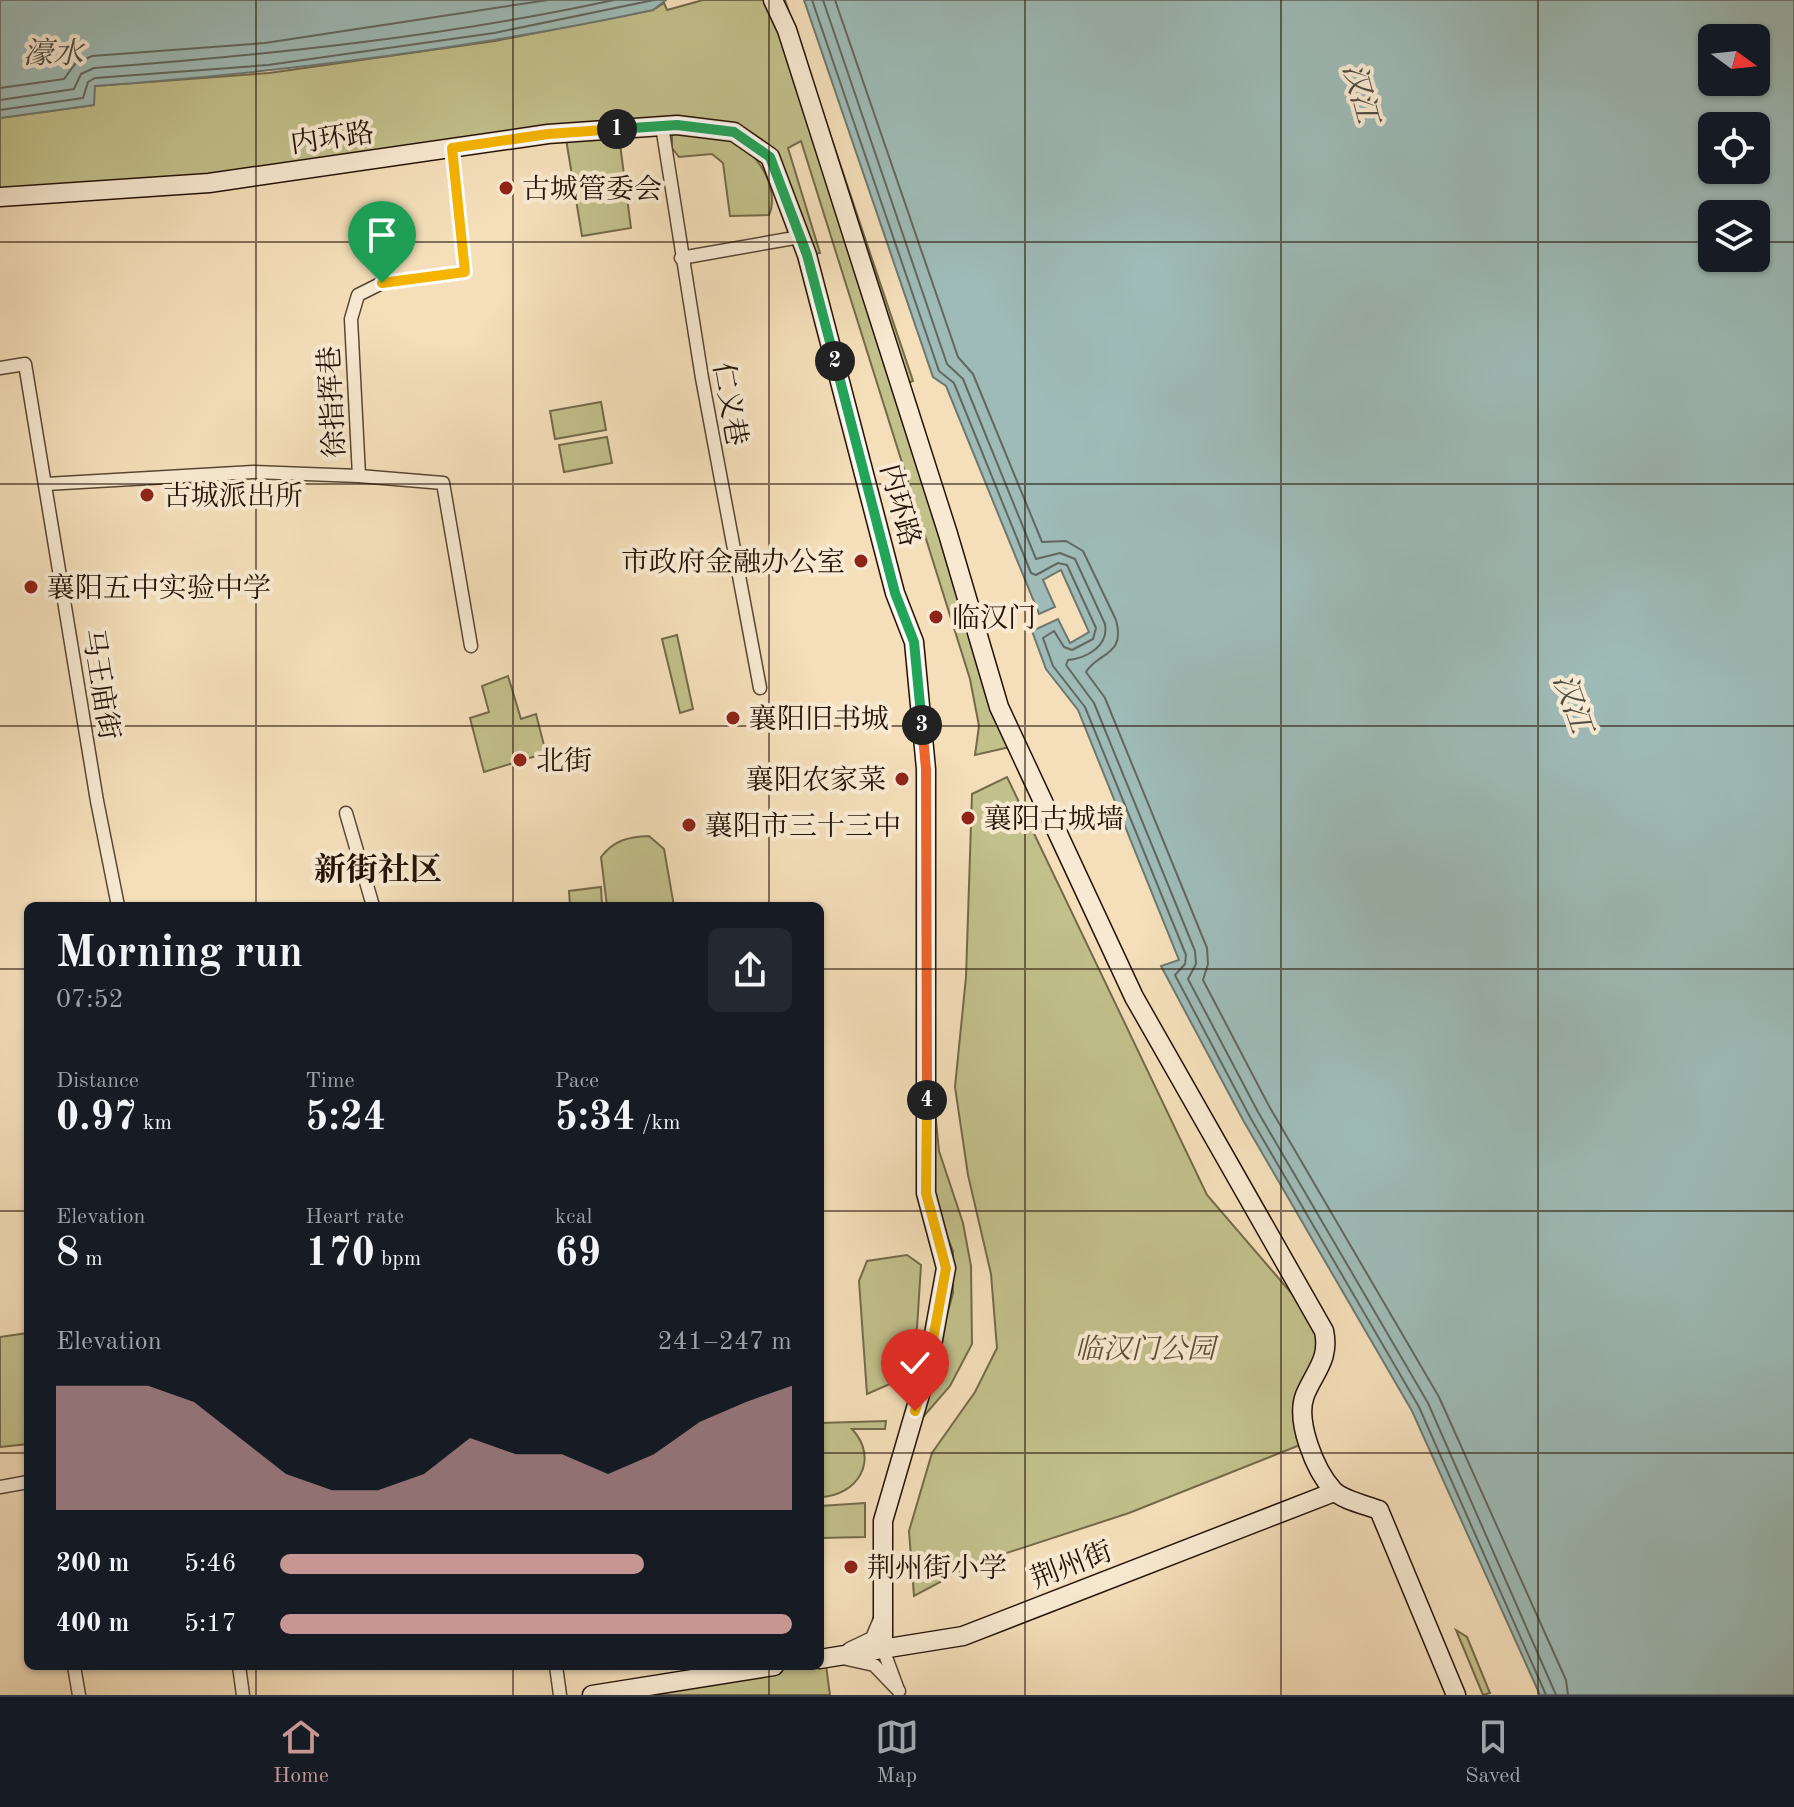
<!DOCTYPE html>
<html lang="en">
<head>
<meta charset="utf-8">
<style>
	:root { --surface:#171b24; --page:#242831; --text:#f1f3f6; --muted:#9ea1a6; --line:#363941; --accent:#c59692 }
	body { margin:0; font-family:"Old Standard TT","Noto Serif SC",serif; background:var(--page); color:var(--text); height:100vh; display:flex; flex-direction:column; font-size:30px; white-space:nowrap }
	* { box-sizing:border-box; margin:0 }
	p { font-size:26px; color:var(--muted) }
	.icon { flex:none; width:44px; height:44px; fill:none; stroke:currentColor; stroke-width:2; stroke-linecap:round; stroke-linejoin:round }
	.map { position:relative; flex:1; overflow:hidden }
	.drawer { position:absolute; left:24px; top:902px; width:800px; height:768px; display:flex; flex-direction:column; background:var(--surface); border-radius:12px; box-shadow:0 2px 6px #0004 }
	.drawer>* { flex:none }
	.needle { width:52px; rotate:105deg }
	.controls { position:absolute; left:1698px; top:24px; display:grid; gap:16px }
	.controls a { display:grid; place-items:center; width:72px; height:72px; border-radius:12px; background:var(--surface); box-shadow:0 2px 6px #0004; font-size:40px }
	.pin { position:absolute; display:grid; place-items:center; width:68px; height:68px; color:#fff; margin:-82px -34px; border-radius:50% 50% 50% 0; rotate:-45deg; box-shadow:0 0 8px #0007 }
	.pin .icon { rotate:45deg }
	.km { position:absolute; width:40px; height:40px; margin:-20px; border-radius:50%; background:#222; color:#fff; font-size:22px; line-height:40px; text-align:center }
	.round { display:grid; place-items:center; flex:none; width:84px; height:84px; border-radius:12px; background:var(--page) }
	.summary { display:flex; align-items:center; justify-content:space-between; height:136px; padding:0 32px }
	h1 { font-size:44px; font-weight:700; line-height:60px }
	.figures { display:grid; grid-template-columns:repeat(3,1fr); gap:12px; height:136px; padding:8px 32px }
	.figures div { display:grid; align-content:center }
	.figures b { font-size:40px; font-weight:700 }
	.figures small { font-size:22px; font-weight:400 }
	.figures p { font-size:22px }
	.chart { height:224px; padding:16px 32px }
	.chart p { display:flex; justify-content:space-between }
	.chart svg { width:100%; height:144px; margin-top:8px; fill:var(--accent); opacity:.7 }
	ul { padding:0 32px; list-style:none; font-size:26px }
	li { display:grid; grid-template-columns:128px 96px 1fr; align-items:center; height:60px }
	li i { height:20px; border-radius:10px; background:var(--accent) }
	.tabs { display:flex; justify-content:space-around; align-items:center; height:112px; border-top:2px solid var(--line); background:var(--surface); font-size:22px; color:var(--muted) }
	.tabs a { display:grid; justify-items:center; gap:4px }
	.tabs .active { color:var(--accent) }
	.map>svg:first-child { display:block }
</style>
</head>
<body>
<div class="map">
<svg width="1794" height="1695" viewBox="0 0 1794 1695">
	<rect width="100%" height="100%" fill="#f4dfba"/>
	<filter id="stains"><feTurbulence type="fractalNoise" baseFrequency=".0025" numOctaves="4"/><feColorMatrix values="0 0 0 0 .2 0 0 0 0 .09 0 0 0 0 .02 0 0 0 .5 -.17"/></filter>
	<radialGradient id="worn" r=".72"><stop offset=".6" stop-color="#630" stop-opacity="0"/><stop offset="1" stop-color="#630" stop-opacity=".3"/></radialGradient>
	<g fill="#c2c08b" stroke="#746a4a" stroke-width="2">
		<path d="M703,0h82l128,381 -12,5 109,361 -35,8 4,-29 -9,-47 -169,-538 -13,7 32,105 -13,2 -37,-98 -36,-25 -116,-3 13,99 -49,8 -17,-103 -356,50 -209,14v-79l94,-13v-19l175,-13 226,-32 158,-31 11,-7 3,7z"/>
		<path d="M672,133c17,2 40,0 57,5 26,10 52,50 40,77l-39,1 -7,-53 -11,-9 -33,3 -7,-9z"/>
		<path d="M601,402l5,28 -51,9 -5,-28z"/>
		<path d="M607,437l5,26 -48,9 -5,-27z"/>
		<path d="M677,635l16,74 -13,4 -18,-74z"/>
		<path d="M508,676l13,43 15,-5 10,39 -62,19 -14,-54 19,-6 -7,-26z"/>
		<path d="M1007,777l200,418 117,136 -20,66 6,44 -181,72 -153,50 -62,33 -5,-65 23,-78 43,-61 22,-44 -6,-74 -23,-99 -13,-88 11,-110 6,-183z"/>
		<path d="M649,836l15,13 10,57h-67l-6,-49c13,-17 27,-20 48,-21z"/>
		<path d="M601,887l1,19h-32l-1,-15z"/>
		<path d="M935,1110l4,41 24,72 8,43 1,78 -22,42 -34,39 37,-132v-42l-19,-46z"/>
		<path d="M907,1255l14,10 -4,63 -27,56 -23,10 -8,-113 8,-20z"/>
		<path d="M28,1333v111l-28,3v-110z"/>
		<path d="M886,1421l-1,8h-33c28,30 6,67 -32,68v-74z"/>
		<path d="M865,1503v34l-45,1v-32z"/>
		<path d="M1456,1630l11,7 23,56 -7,2z"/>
		<path d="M825,1658l5,37h-189l133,-29h46z"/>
	</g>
	<g fill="#9ebbb7" stroke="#6e7871" stroke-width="2" fill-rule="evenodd">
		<path d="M0,0h666l-13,10c-186,40 -369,62 -558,76l-1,19 -94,13z"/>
		<path d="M804,0h990v1695h-254l-128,-284 -169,-291 -82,-154 18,-6 -101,-250 -32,-41 -14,-38 26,-12 12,24 19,-11 -28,-62 -18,10 12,27 -16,7 -93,-228 -13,-9zM1712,38h44v44h-44zM1712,126h44v44h-44zM1712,214h44v44h-44z"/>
	</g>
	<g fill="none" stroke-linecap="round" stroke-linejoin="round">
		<g stroke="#626760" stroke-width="2">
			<path d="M812,0l127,371 15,12 77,190 5,2 22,-12 9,2 29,63 -3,11 -21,11 -8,-3 -10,-16 -11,7 10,28 32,41 101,248 -1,9 -10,11 75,142 169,290 127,288"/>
			<path d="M823,0l124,364 16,15 73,180 24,-6 15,6 30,65c4,22 -18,34 -37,36l-2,5 28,38 101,248 1,13 -8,15 70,133 170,291 128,292"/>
			<path d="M835,0l123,357 15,17 69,168 24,-1 17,10 33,69c10,36 -18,32 -30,52l19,26 102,250 1,16 -5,16 66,126 170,291 127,283 2,15"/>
			<path d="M0,88l64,-9 11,-15 17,-8 173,-13 283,-43"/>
			<path d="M0,100l74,-11 7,-15 13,-6c174,-13 349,-31 520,-68"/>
			<path d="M0,110l83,-12 5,-16 7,-4 173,-13 226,-32 160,-33"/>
		</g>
		<defs>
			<g id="street">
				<path d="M662,126l40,252 58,310"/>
				<path d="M681,258l119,-21"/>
				<path d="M0,368l25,-4 72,437 21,105"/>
				<path d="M359,476l84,7 28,163"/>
				<path d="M46,484l207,-12 106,4 -8,-157 7,-24 24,-12 83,-11 -13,-124"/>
				<path d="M346,813l27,93"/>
				<path d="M0,1487l28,-5"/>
				<path d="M849,1649l23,-11 8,-19"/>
				<path d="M883,1649l14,38"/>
				<path d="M847,1659l27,6 25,26"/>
				<path d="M74,1666l5,29"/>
				<path d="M239,1666l4,29"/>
				<path d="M556,1666l4,29"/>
			</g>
			<g id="secondary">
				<path d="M773,0l14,30 161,504 51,173 135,290 190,334c6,28 -9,40 -19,64 -10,26 10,75 28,95 9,10 33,15 46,20l77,185"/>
				<path d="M0,197l209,-14 339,-49 129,-9 57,7 36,25 37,98 88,338 19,49 12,127v424l20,75 -18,99 -45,154v128"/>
				<path d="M820,1659l143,-23 371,-144"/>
				<path d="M592,1695l182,-29"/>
			</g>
		</defs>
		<use href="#street" stroke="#594634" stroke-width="15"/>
		<use href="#secondary" stroke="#251308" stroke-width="21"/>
		<use href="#street" stroke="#f8ead2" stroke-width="12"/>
		<use href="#secondary" stroke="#f8ead2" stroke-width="18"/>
	</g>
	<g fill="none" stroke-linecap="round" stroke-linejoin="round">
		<defs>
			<path id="split-1" d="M382,283l83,-11 -13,-124 96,-14 69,-5"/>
			<path id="split-2" d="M617,129l60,-4 57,7 36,25 37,98 28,106"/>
			<path id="split-3" d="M835,361l60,232 19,49 8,83"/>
			<path id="split-4" d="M922,725l4,44 1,331"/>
			<path id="split-5" d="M915,1411l13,-44 18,-99 -20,-75 1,-93"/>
		</defs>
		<use href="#split-1" stroke="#fff" stroke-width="16"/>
		<use href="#split-2" stroke="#fff" stroke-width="16"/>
		<use href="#split-3" stroke="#fff" stroke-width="16"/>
		<use href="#split-4" stroke="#fff" stroke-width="16"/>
		<use href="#split-5" stroke="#fff" stroke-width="16"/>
		<use href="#split-1" stroke="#f5b400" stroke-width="10"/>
		<use href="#split-2" stroke="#22a559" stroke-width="10"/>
		<use href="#split-3" stroke="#22a559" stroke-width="10"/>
		<use href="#split-4" stroke="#f0652b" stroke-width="10"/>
		<use href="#split-5" stroke="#f5b400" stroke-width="10"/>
	</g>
	<path fill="none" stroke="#251308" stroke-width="2" stroke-opacity="0.55" d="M256,0v906M513,0v906M769,0v906M1025,0v1695M1281,0v1695M1538,0v1695M0,242h1712M1756,242h38M0,484h1794M0,726h1794M0,969h28M820,969h974M0,1211h28M820,1211h974M0,1453h28M820,1453h974M256,1666v29M513,1666v29M769,1666v29"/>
	<g fill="#8f2418" stroke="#f8ead2" stroke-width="3">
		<circle cx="506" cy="188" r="8"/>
		<circle cx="147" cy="495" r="8"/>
		<circle cx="861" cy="561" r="8"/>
		<circle cx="31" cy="587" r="8"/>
		<circle cx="936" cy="617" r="8"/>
		<circle cx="733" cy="718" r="8"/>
		<circle cx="520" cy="760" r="8"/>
		<circle cx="902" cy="779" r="8"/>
		<circle cx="968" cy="818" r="8"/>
		<circle cx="689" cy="825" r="8"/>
		<circle cx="851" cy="1567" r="8"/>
	</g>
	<g text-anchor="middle" stroke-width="8" stroke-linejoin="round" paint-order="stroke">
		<g font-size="28" fill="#251308" stroke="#f8ead2">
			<text transform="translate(332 137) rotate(-8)" y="10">内环路</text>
			<text transform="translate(331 402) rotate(-93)" y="10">徐指挥巷</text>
			<text transform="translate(731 404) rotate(80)" y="10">仁义巷</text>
			<text transform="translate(901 505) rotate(75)" y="10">内环路</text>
			<text transform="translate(102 684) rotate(81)" y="10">马王庙街</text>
			<text transform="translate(1071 1564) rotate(-21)" y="10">荆州街</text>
		</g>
		<g font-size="28" fill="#251308" stroke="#f8ead2" text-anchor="start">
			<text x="522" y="198">古城管委会</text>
			<text x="163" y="505">古城派出所</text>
			<text x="845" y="571" text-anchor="end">市政府金融办公室</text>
			<text x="47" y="597">襄阳五中实验中学</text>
			<text x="952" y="627">临汉门</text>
			<text x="749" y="728">襄阳旧书城</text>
			<text x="536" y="770">北街</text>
			<text x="886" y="789" text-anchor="end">襄阳农家菜</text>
			<text x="984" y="828">襄阳古城墙</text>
			<text x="705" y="835">襄阳市三十三中</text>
			<text x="867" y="1577">荆州街小学</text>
		</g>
		<g font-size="28" font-style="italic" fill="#5c5036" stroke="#f8ead2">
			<text x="1145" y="1358">临汉门公园</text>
		</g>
		<g font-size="30" font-style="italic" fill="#4f4e45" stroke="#f8ead2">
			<text x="53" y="63">濠水</text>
			<text transform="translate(1361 93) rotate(75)" y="10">汉江</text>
			<text transform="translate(1573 703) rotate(71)" y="10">汉江</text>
		</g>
		<g font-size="32" font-weight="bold" fill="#251308" stroke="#f8ead2">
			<text x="378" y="880">新街社区</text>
		</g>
	</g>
	<rect width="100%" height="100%" filter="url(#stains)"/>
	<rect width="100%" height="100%" fill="url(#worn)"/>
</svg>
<div class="controls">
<a><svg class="needle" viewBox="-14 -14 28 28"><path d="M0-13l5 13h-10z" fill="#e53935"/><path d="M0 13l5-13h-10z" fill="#9ea1a6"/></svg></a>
<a><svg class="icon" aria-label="locate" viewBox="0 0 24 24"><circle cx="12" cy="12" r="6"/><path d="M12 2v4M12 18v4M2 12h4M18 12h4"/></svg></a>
<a><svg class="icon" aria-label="layers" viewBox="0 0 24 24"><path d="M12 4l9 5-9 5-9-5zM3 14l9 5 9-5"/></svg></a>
</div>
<div class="pin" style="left:382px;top:283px;background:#1e9e55"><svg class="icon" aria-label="arrive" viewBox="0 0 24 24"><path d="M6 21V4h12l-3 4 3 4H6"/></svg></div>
<div class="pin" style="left:915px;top:1411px;background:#d93025"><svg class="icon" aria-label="check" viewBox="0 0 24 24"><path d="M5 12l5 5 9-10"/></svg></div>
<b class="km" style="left:617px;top:129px">1</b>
<b class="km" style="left:835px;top:361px">2</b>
<b class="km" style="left:922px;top:725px">3</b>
<b class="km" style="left:927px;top:1100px">4</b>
<section class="drawer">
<div class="summary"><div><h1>Morning run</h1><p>07:52</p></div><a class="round"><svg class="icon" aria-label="share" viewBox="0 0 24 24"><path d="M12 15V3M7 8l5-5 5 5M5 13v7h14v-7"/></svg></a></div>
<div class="figures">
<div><p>Distance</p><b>0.97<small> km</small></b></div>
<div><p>Time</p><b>5:24</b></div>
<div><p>Pace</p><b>5:34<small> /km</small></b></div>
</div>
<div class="figures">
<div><p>Elevation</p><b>8<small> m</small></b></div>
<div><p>Heart rate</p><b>170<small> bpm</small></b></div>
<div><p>kcal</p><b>69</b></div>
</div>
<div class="chart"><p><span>Elevation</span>241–247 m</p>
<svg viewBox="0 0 160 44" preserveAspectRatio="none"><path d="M0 44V6L10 6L20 6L30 11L40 22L50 33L60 38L70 38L80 33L90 22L100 27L110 27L120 33L130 27L140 17L150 11L160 6V44z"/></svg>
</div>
<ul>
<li><b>200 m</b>5:46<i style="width:71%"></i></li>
<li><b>400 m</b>5:17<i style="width:100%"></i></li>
</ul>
</section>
</div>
<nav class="tabs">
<a class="active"><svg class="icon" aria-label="home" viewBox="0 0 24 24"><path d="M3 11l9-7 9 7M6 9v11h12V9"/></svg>Home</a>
<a><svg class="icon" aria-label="map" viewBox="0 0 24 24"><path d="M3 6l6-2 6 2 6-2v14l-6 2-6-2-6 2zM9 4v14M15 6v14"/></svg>Map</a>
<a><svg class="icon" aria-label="saved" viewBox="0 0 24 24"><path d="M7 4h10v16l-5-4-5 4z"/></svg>Saved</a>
</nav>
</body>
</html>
